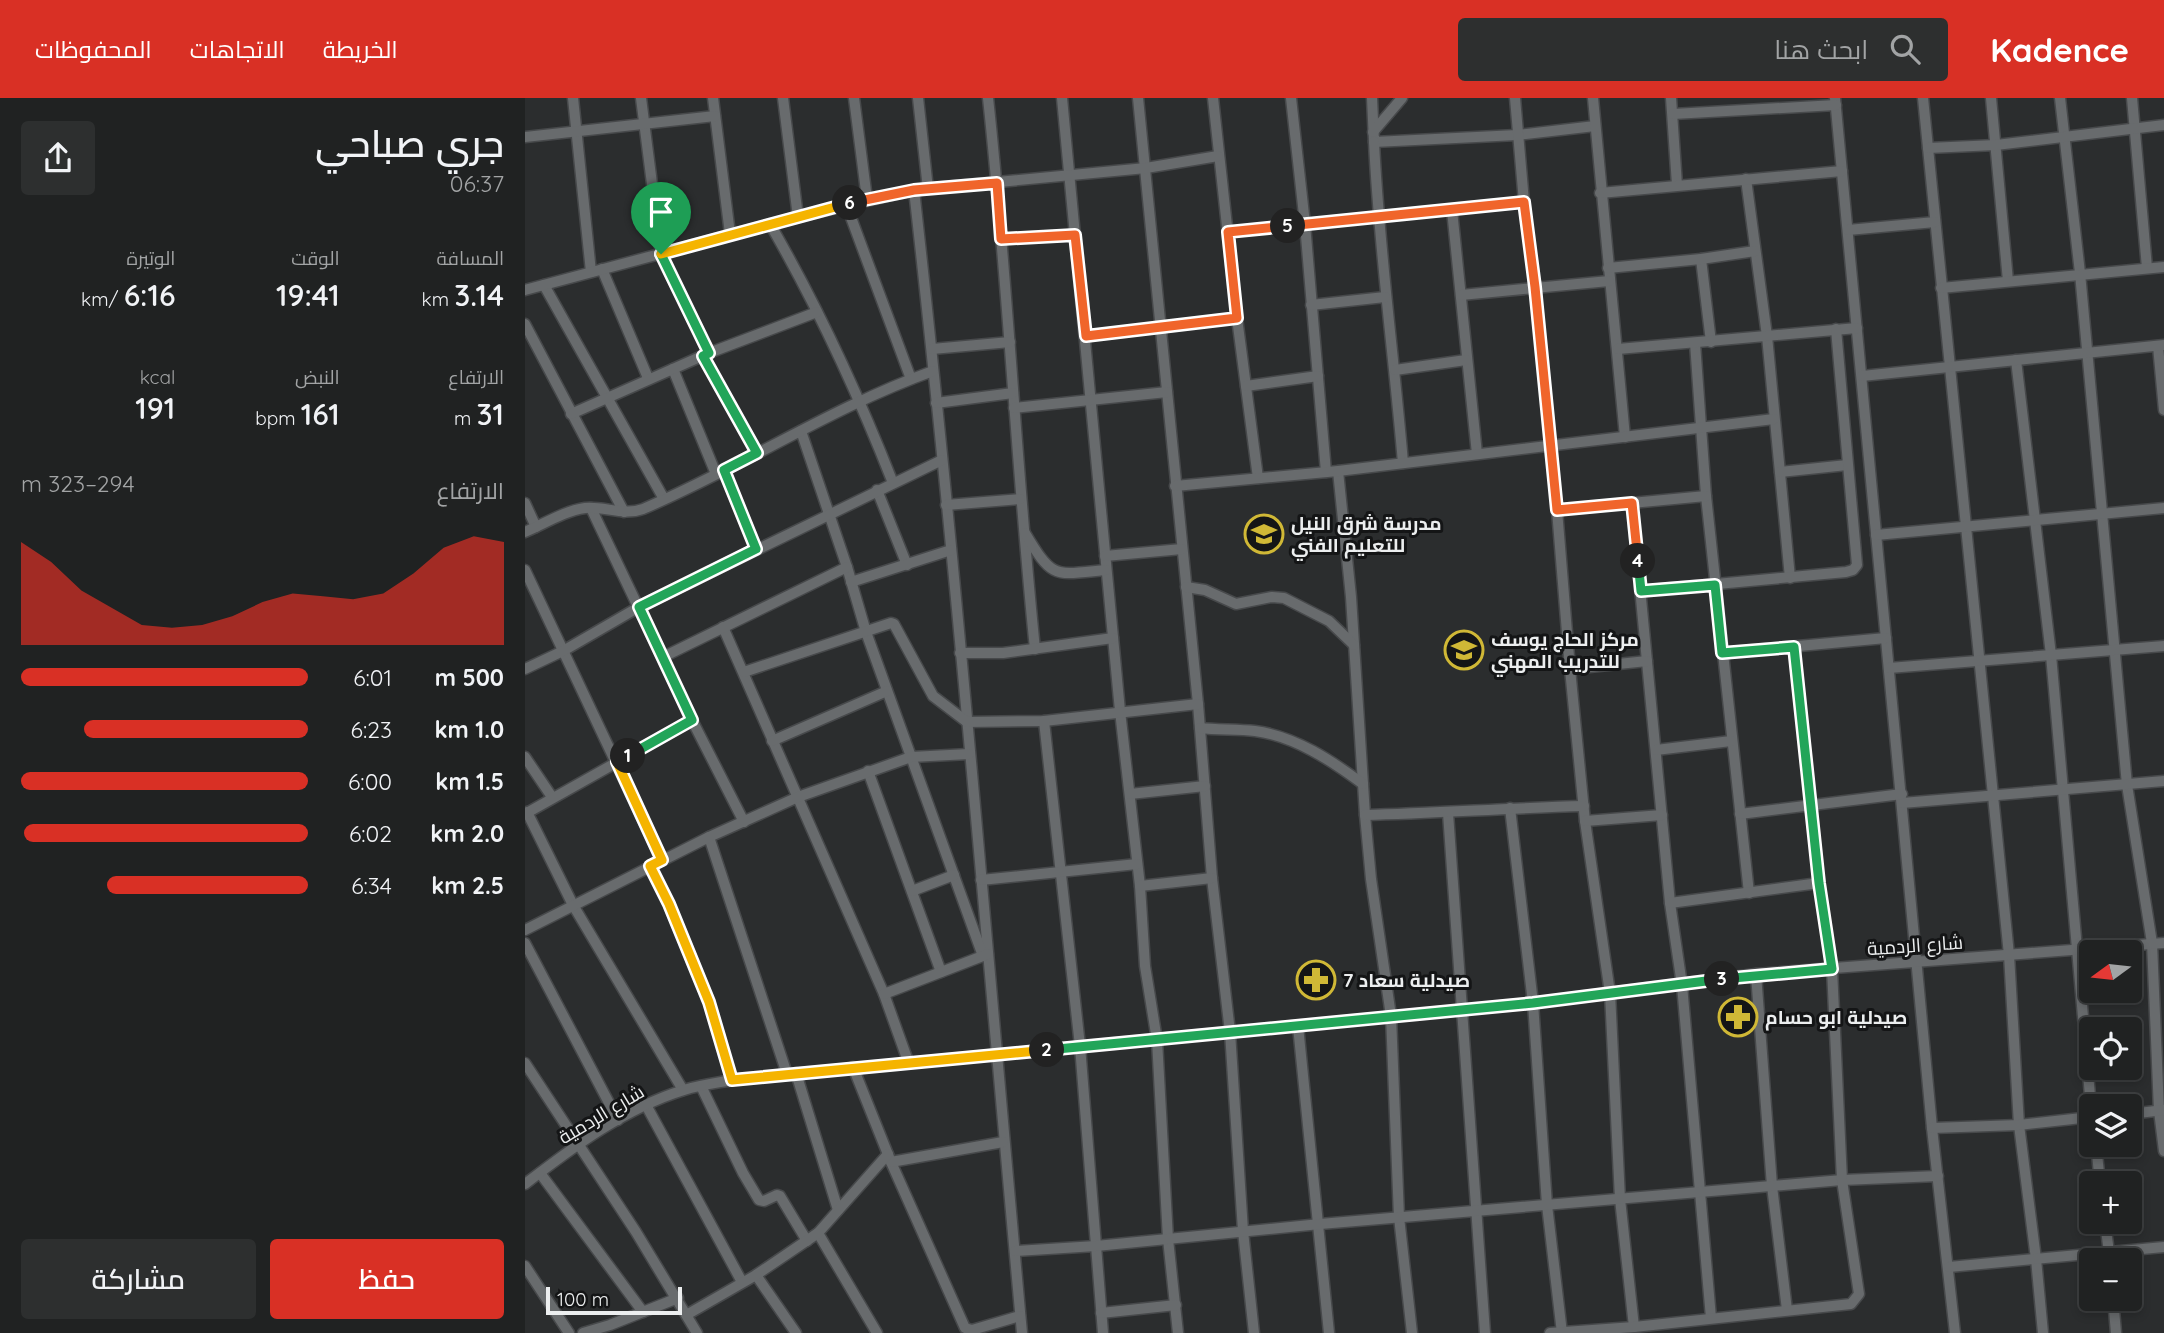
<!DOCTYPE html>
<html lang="ar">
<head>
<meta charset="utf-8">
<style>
	:root { --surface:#202222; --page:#2d2f2f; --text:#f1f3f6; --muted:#a2a4a5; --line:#3d3f40; --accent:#d93025 }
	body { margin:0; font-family:Quicksand,Cairo,sans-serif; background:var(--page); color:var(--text); direction:rtl; height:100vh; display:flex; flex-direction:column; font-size:26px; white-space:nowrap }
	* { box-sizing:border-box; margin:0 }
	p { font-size:23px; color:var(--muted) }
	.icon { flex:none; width:38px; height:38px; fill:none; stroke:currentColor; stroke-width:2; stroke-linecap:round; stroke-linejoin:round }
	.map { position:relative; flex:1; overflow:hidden; direction:ltr }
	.drawer { display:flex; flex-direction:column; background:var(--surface); width:525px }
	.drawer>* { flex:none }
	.needle { width:46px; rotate:255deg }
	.buttons { position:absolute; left:1554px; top:842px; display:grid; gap:14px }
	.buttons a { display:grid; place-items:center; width:63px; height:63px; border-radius:7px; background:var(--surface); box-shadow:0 4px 10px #0003,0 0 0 2px var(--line); font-size:35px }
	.scale { position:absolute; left:21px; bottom:18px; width:136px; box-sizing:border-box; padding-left:7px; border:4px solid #eceeef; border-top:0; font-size:19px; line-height:24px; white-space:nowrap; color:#eceeef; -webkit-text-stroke:5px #141516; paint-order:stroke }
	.pin { position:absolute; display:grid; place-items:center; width:60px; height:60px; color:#fff; margin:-72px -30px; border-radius:50% 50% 50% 0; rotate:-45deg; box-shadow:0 0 7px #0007 }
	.pin .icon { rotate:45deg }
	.km { position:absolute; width:35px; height:35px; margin:-18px; border-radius:50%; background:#222; color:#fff; font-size:19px; line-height:35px; text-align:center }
	.round { display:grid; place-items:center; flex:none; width:74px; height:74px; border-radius:7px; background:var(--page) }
	.headline { display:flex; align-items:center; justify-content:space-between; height:119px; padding:0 21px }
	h1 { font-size:38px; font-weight:600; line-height:52px }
	.figures { display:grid; grid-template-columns:repeat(3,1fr); gap:10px; height:119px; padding:7px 21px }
	.figures div { display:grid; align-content:center }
	.figures b { font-size:30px; font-weight:600 }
	.figures small { font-size:19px; font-weight:400 }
	.figures p { font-size:19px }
	.chart { height:196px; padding:14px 21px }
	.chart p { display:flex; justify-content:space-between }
	.chart svg { width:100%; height:126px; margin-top:7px; fill:var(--accent); opacity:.7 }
	.primary-button { display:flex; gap:14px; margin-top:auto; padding:14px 21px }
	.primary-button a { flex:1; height:80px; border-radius:7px; background:var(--accent); color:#fff; font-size:28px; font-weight:600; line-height:80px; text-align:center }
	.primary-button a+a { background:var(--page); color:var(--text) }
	ul { padding:0 21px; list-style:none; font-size:23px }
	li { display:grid; grid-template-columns:112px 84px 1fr; align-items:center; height:52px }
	li i { height:18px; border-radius:9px; background:var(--accent) }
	header { display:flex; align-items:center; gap:42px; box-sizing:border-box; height:98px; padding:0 35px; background:var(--accent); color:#fff }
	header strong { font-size:33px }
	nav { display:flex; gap:38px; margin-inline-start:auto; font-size:24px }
	.search { width:490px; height:63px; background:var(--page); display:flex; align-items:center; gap:18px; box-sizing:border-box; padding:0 24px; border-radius:7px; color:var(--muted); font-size:26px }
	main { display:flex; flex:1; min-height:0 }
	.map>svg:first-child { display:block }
</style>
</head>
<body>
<header>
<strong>Kadence</strong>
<div class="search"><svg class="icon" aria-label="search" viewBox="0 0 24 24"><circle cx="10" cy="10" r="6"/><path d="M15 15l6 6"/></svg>ابحث هنا</div>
<nav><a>الخريطة</a><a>الاتجاهات</a><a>المحفوظات</a></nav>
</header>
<main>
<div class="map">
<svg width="1639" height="1235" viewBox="0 0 1639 1235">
	<rect width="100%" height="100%" fill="#2b2d2e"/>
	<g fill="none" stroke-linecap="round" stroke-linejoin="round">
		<defs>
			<g id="minor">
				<path d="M48,0l18,174"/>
				<path d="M116,0l20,156 48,99"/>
				<path d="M188,0l17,136"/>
				<path d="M258,0l15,119"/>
				<path d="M329,0l13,101"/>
				<path d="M393,0l10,91"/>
				<path d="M463,0c20,183 28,368 47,551"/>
				<path d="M537,0l58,613 20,175 5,80 12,74 11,199 10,94"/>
				<path d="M613,0l60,606 14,174 18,154 13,199 11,102"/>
				<path d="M688,0l24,220 21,160"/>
				<path d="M766,0l14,126 21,248"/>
				<path d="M847,0l2,44 143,-7 78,-9"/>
				<path d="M990,0l9,104 11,85 22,223 13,159 15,152 25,172 10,206 14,128"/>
				<path d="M1068,0l32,339"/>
				<path d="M1146,0l6,87"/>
				<path d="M1310,0l97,1030 23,205"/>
				<path d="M1398,0l86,857 10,170 17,134 7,74"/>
				<path d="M1466,0l17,183"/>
				<path d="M1535,0l20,175 47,512 25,158 7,168 5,40"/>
				<path d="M1607,0l15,170"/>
				<path d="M1148,16l163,-9"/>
				<path d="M848,34l29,-34"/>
				<path d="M0,39l190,-21"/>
				<path d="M849,44c5,108 20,214 29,321"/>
				<path d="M1403,50l68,-3 168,-20"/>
				<path d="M1221,81l21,157 23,242"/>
				<path d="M389,92l232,-22 72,-12"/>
				<path d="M1075,95l242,-22"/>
				<path d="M321,106l65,175"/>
				<path d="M927,112l25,244"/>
				<path d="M245,126c48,83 88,170 123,259"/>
				<path d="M1323,132l87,-8"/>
				<path d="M703,134l296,-30"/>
				<path d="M476,141l74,-4"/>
				<path d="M1176,161l10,83"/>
				<path d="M1083,170l93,-9 54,-8"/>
				<path d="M77,171l46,109"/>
				<path d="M19,187l120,214"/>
				<path d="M1416,190l223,-21"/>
				<path d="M0,192l273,-73 116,-27c43,380 73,762 108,1143"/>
				<path d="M936,197l148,-14"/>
				<path d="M786,207l74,-8"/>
				<path d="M0,226l99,188"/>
				<path d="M561,238l151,-18"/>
				<path d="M1170,245l11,153 43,397"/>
				<path d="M1633,248l6,64"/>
				<path d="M407,251l78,-7"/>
				<path d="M1093,251l239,-21"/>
				<path d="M178,258l54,97"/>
				<path d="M1491,262l35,295 40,452"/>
				<path d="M148,271l43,105"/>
				<path d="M870,272l71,-10"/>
				<path d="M1337,278l302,-31"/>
				<path d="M721,288l72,-10"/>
				<path d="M411,305l77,-10"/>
				<path d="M489,310l153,-16"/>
				<path d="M46,316l138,-61 108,-41"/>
				<path d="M276,333l46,136 19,65 117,324"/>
				<path d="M199,372l32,79"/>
				<path d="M813,373l13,126 14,218 6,64 20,137 8,201 13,116"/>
				<path d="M1255,374l67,-7"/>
				<path d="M650,388l163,-15 436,-52"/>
				<path d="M352,392l30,75"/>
				<path d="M0,405l11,24"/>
				<path d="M1107,406l38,399 12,82 29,333"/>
				<path d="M421,407l74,-6"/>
				<path d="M66,410l101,212 52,102"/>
				<path d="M1032,412l149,-14"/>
				<path d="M0,434c19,-8 39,-21 60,-24 19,-2 39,8 58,1 99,-42 189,-102 290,-138"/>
				<path d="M500,435c28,47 29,42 81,37"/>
				<path d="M1351,437l288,-27"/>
				<path d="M580,458l77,-7"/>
				<path d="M0,472l137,290"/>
				<path d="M326,484l100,-32"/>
				<path d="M661,489l19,3 31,14 36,-7 12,1 45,23 25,24"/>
				<path d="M1116,493l205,-19 7,-2 4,-5 -21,-236"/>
				<path d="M198,529l161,367 24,67"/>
				<path d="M435,555h43l110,-15"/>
				<path d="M1197,555l164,-15"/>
				<path d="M138,559l184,-90"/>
				<path d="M1364,570l275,-22"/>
				<path d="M0,571l38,-18 76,-44 303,-147"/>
				<path d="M1045,571l77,-8"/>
				<path d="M219,574l147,-49 3,1 39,72 34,26 77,-1 154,-17"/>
				<path d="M519,623l36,325 23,287"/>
				<path d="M675,630c18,2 37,1 55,3 40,5 77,30 108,53"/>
				<path d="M247,643l115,-50"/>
				<path d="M1131,652l75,-9"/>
				<path d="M0,659l27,40"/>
				<path d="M343,673l73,201"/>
				<path d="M605,696l75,-8"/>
				<path d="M1377,705l262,-22"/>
				<path d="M985,710l23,195 14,202 15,128"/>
				<path d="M2,714l46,93 110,185"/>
				<path d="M923,715l37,520"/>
				<path d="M0,716l167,-94"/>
				<path d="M1215,716l162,-20"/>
				<path d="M840,717c73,-2 146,-7 219,-9"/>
				<path d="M1060,723l77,-6"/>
				<path d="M184,739l78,237"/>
				<path d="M126,768l18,38 40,98 23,78"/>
				<path d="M456,782l156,-16"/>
				<path d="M615,788l72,-8"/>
				<path d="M387,793l42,-16"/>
				<path d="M1145,805l149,-20"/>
				<path d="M0,832l184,-93 89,-40 113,-40 58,-3"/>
				<path d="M0,845l93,177"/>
				<path d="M1231,876l16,212 15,124"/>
				<path d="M359,896l104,-40"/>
				<path d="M773,928l31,307"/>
				<path d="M0,965l111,169 61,101"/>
				<path d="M328,969l38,95 74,166 7,2 48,-14"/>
				<path d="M271,975l42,137"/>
				<path d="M176,988l42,87 16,27 5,1 13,-6 3,1 27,45"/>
				<path d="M121,1007l96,177"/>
				<path d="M1605,1016l34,-4"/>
				<path d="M1407,1030l87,-3 72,-8"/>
				<path d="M1571,1046l4,39"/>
				<path d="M366,1064l112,-20"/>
				<path d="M15,1075l103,139"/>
				<path d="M0,1086c48,-37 100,-76 159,-94 16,-5 32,-7 48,-10l801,-77 223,-29 408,-31"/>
				<path d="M1580,1124l5,38"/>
				<path d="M293,1135l59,100"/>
				<path d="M490,1153l81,-5 224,-22 522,-44 96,-4"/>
				<path d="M0,1168l44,67"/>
				<path d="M1424,1169l215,-20"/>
				<path d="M231,1177l40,58"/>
				<path d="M1588,1200l3,35"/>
				<path d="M576,1215l75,-8"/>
				<path d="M163,1216l68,-39 62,-42 70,-79"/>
				<path d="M58,1235l27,-8 68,-27"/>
				<path d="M1025,1235l84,-6 217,-23 8,-10 -17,-114 -10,-211 -13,-86 -25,-236"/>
			</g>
		</defs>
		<use href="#minor" stroke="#47494b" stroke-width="13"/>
		<use href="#minor" stroke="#686b6d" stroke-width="10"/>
	</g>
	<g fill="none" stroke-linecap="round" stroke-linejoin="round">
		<defs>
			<path id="split-1" d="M103,658l64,-36 -53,-113 117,-58 -32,-79 33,-17 -54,-97 6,-3 -48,-99"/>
			<path id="split-2" d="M103,658l-11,6 45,98 -12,6 19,38 40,98 23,78 315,-30"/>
			<path id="split-3" d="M522,952l486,-47 189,-24"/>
			<path id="split-4" d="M1113,463l3,30 74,-6 7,68 72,-6 25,236 13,86 -110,10"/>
			<path id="split-5" d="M763,128l236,-24 11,85 22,223 75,-7 6,58"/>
			<path id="split-6" d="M325,105l64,-13 83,-7 4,56 74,-4 11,101 151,-18 -9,-86 60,-6"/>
			<path id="split-7" d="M136,156l189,-51"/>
		</defs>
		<use href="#split-1" stroke="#fff" stroke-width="14"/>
		<use href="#split-2" stroke="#fff" stroke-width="14"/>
		<use href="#split-3" stroke="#fff" stroke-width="14"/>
		<use href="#split-4" stroke="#fff" stroke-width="14"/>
		<use href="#split-5" stroke="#fff" stroke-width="14"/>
		<use href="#split-6" stroke="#fff" stroke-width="14"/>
		<use href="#split-7" stroke="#fff" stroke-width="14"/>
		<use href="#split-1" stroke="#22a559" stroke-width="9"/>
		<use href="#split-2" stroke="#f5b400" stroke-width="9"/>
		<use href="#split-3" stroke="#22a559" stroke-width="9"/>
		<use href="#split-4" stroke="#22a559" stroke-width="9"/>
		<use href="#split-5" stroke="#f0652b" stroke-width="9"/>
		<use href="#split-6" stroke="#f0652b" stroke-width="9"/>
		<use href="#split-7" stroke="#f5b400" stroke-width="9"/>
	</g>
	<defs>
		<symbol id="school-ring" viewBox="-11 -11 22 22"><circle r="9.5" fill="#141516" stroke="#d0b836" stroke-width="1.5"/><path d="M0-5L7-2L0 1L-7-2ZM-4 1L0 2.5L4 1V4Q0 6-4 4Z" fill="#d0b836"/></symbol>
		<symbol id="pharmacy-ring" viewBox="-11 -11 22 22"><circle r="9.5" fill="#141516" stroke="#d0b836" stroke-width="1.5"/><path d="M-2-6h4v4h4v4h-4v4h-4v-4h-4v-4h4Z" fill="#d0b836"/></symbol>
	</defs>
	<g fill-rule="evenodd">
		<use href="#school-ring" x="717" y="414" width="44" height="44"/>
		<use href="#school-ring" x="917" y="530" width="44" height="44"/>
		<use href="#pharmacy-ring" x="769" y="860" width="44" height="44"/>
		<use href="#pharmacy-ring" x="1191" y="897" width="44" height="44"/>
	</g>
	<g text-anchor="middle" stroke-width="6" stroke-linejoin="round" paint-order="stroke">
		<g font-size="19" font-weight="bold" fill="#eceeef" stroke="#141516" text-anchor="start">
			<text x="766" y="432">مدرسة شرق النيل<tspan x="766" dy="22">للتعليم الفني</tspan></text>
			<text x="966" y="548">مركز الحاج يوسف<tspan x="966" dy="22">للتدريب المهني</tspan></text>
			<text x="818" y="889">صيدلية سعاد 7</text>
			<text x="1240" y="926">صيدلية ابو حسام</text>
		</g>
		<g font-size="19" fill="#eceeef" stroke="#141516">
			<text transform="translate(1390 847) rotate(-4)" y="7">شارع الردمية</text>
			<text transform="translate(76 1016) rotate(-31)" y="7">شارع الردمية</text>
		</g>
	</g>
</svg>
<div class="buttons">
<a><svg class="needle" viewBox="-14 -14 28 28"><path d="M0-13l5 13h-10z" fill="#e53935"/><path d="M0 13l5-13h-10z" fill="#a2a4a5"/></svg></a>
<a><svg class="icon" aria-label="locate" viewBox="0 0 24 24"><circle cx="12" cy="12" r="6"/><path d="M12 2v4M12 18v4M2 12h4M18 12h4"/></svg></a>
<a><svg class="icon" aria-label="layers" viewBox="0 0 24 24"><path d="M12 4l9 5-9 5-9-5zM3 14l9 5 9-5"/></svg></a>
<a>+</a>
<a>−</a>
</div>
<div class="scale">100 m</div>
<div class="pin" style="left:136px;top:156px;background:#1e9e55"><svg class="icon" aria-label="arrive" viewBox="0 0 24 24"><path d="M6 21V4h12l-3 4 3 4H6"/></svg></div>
<b class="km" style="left:103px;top:658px">1</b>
<b class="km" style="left:522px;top:952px">2</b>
<b class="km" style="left:1197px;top:881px">3</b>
<b class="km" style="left:1113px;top:463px">4</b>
<b class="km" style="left:763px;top:128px">5</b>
<b class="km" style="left:325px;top:105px">6</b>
</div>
<section class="drawer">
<div class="headline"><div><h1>جري صباحي</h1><p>06:37</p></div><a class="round"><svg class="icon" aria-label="share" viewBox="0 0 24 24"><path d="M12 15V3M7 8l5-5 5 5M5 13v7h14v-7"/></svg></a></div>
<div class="figures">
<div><p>المسافة</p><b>3.14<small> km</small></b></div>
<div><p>الوقت</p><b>19:41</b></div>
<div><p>الوتيرة</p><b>6:16<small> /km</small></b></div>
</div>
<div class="figures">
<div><p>الارتفاع</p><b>31<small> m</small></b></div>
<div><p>النبض</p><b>161<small> bpm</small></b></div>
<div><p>kcal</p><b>191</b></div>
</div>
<div class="chart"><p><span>الارتفاع</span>294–323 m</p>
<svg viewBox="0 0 160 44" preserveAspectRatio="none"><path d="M0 44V8L10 15L20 25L30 31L40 37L50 38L60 37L70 34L80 29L90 26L100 27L110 28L120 26L130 19L140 10L150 6L160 8V44z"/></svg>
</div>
<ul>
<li><b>500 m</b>6:01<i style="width:100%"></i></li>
<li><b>1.0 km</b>6:23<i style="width:78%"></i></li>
<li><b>1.5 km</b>6:00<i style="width:100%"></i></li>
<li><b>2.0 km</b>6:02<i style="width:99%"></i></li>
<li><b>2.5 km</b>6:34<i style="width:70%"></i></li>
</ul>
<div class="primary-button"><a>حفظ</a><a>مشاركة</a></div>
</section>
</main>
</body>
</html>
